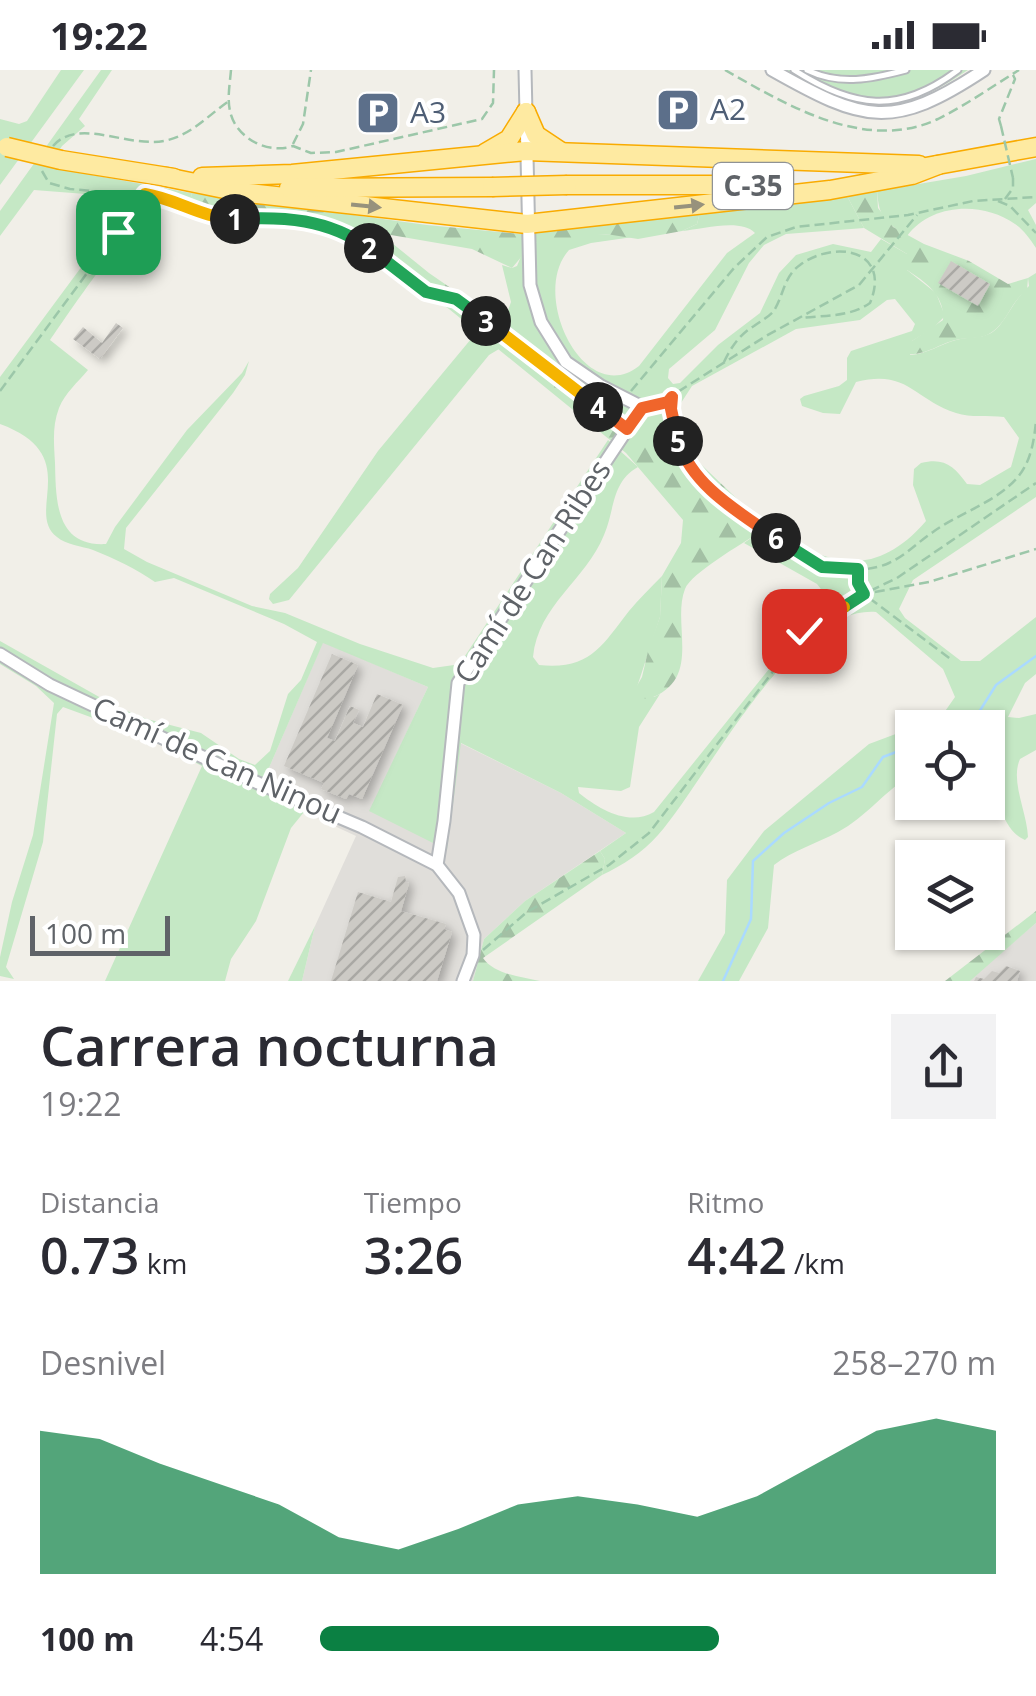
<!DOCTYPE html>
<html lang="es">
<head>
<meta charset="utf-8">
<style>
	:root { --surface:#fff; --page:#f2f2f3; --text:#2b2b33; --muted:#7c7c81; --accent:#0b8043 }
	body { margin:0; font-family:"Open Sans",sans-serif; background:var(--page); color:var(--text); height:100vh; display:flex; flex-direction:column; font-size:38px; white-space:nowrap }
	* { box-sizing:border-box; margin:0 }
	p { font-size:32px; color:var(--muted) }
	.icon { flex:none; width:55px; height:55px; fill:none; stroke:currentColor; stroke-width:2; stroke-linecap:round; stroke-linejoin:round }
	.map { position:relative; height:911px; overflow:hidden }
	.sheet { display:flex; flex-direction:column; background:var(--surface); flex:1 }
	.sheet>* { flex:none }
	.fabs { position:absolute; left:895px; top:640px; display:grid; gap:20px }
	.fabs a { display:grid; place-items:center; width:110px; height:110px; border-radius:0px; background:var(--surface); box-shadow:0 2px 8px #0004; font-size:50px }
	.scale { position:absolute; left:30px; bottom:25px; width:140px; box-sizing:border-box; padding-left:10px; border:5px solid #5f6368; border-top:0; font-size:28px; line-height:35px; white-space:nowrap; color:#5f6368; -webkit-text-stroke:8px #fff; paint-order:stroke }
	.pin { position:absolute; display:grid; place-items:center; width:85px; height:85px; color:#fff; margin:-42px; border-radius:20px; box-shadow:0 5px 15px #0006 }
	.km { position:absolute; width:50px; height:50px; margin:-25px; border-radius:50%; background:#222; color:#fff; font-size:28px; line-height:50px; text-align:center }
	.round { display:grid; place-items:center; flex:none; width:105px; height:105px; border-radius:0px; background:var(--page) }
	.headline { display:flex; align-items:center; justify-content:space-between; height:170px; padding:0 40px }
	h1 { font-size:55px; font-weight:600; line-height:75px }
	.stats { display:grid; grid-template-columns:repeat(3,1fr); gap:15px; height:170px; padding:10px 40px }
	.stats div { display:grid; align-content:center }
	.stats b { font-size:50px; font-weight:600 }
	.stats small { font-size:28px; font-weight:400 }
	.stats p { font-size:28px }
	.chart { height:280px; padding:20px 40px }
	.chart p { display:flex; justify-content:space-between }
	.chart svg { width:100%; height:180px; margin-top:10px; fill:var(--accent); opacity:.7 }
	ul { padding:0 40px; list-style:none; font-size:32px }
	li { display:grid; grid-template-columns:160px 120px 1fr; align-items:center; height:75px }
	li i { height:25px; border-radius:12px; background:var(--accent) }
	.status { display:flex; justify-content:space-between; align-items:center; height:70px; padding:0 50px; background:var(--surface); direction:ltr }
	.status svg { height:28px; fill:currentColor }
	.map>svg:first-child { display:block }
</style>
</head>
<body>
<div class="status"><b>19:22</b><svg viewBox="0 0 49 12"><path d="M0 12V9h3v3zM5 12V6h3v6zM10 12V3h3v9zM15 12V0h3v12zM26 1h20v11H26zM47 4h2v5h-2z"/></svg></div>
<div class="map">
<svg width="1036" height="911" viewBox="0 0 1036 911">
	<defs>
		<pattern id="forest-firs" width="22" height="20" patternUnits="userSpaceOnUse" patternTransform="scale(2.5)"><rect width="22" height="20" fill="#c5e8c5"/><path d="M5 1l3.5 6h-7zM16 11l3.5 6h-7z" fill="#a3c0a4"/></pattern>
		<pattern id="building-hatch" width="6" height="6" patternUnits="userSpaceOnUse" patternTransform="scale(2.5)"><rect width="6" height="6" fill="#cccac5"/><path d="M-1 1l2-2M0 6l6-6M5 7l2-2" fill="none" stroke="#a9a8a4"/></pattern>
		<filter id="shadow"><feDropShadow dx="4.5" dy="4.5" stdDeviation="5" flood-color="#0004"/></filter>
	</defs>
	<rect width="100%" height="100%" fill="#f1efe8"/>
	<g fill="#e0deda">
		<path d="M323,572l105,45 -58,124 90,-68 101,50 65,40 -101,68 -41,38 -11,42h-171l13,-55 41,-90 -97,-45z"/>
		<path d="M1036,853v58h-66l5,-6z"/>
	</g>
	<g fill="#c5e8c5">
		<path d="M61,0h23l-84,115v-66l19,5 8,-3z"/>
		<path d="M101,0h11l-33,49 6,7 -23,20 -13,21 142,26 5,21c-10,-3 -27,-13 -38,-10 -20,6 -92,113 -108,136l38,30c-10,12 -23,23 -29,38 -7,18 -5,36 -4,55 1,36 0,84 51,81l9,-17 72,-97 55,-57 7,-12 -4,14 -12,18 -107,135 -2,21 23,13 105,44 33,7 75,31 73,24 21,-3 9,-6 145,-219 30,27c-27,15 -23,43 -34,68 -18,45 -66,70 -71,122l6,8c51,5 62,-18 90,-54 10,-12 22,-24 33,-35l-2,41 -23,70 17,10 6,-3 -21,33 -9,60 -9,4 -43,-4 1,6c20,16 50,34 75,19l168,-209 2,-10 -7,-9 -73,-41 14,-10 -2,-16c60,43 112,71 170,4l-13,-36 1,-16 7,-6c23,-6 33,3 46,21l13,1 31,-18 8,-29 -15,-21c-16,-2 -33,1 -48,-4 -43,-14 -48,-44 -100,-31l-16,32 -17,-1 -21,-7 -2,-7 4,-3 35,-10 8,-6v-22l4,-7 61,-20 3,-7 -20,-25 -8,1 -27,20 -64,9 -104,57 -13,20c-20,-12 -39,-9 -61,-15 -46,-13 -86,-46 -124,-73l12,-2 5,-14 -9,-37 10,3 5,-2c4,-9 5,-16 13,-21 17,-10 84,-14 103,-8l-42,6 -22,7c-40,44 15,159 70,116l88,-113 28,-20c-14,-15 -52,-4 -73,-2l15,-7 3,-12 146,-18 18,34 -78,6 -22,11 -15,18 -34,67 -46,39 -1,9 5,6 7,-1 38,-38 42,-32 19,-40 17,-18 37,-11 38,8 10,-13 26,15v16l29,23 9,23 -12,12 -21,13 -2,14c18,-1 30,-11 46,-15 18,-5 31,1 44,-15 11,-14 15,-26 29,-39l-1,-8 8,-5v224l-123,83 -14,29 6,9 56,43h19l56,-44v57l-11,9 -17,34 11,1 17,-4v36l-16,9c-10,22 7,53 8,78l-3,3c-31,-12 -37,-84 -37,-112h-76v46c-27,17 -46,43 -74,58 -22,12 -45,18 -64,33l-6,63 -29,53h-41l27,-48 2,-53 37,-49 105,-87 72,-27 14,-20 -12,-28 -67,-57c-84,-7 -169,168 -218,223 -16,18 -35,30 -56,40l3,-16 -5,-8 26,-18 -65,-40 -100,-50 -14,107 -78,-39 59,-124 -105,-44 -64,148 45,21 -13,16 -35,93 -25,38 -6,22h-120l97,-215 -57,-29 -82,-30 -6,7 -14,128 -37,125 8,12 -14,-3v-19l12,-55 21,-67 21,-132 -18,-17 -36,-22v-23l117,66 30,12 54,14 38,26 16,6 15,-14 18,-57 13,-14 16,-38 -33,-18 -110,-46 -19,4c-19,-13 -39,-23 -62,-32 -11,-4 -27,-5 -36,-13 -33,-25 28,-82 -57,-113v-47l125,-169 -1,-11 -90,-7 -34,46v-25z"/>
		<path d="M783,0h185c-78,52 -106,48 -185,0z"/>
		<path d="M1036,89v44l-8,7 8,15v23c-6,-9 -12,-18 -21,-24 -32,-23 -84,-21 -108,12 -22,-14 -28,-18 -30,-45l89,-15z"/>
		<path d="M476,263l23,16 -10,6 -200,245 -16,4 -4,-5 1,-5 28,-26 80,-117z"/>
		<path d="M315,856l-13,55h-14z"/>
	</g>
	<g fill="url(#forest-firs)">
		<path d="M877,121l1,17 15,19 31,17 45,17 39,23 20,-6 -1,12c-15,11 -17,25 -30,38 -13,12 -21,9 -37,11 -19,3 -33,17 -54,15l-1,-8 4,-3 34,-23c2,-24 -17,-38 -36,-50v-16l-43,-26 -18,-34z"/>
		<path d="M191,123l236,32 93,9 180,-22 -3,12 -15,7 -44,8 -32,-5 -73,9 -21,25 -40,-19 -81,-14 -4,4 42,34 133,92 56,26 47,7 14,8 7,44 70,67 2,16c-16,11 -67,40 -73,56 -14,36 19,91 -37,110l-17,-3 11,-19 7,-30 11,-30 2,-41 19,-33 2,-23 -57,-67 -177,-144 -105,-71 -36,-13 -95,-3 -17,-8z"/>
		<path d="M600,781l5,8 -3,16 -119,83c11,16 38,19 57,23h-67l11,-42 41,-38z"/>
		<path d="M1036,841v12l-66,58h-25z"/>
	</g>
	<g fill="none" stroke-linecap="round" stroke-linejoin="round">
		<g stroke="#aadaff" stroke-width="2.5">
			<path d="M969,658l27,-43 40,-29"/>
			<path d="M723,911l28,-62 2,-58 31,-28 45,-30 33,-16 21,-30 29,-11"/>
		</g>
	</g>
	<g fill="url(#building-hatch)" filter="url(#shadow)">
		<path d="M951,191l39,23 -12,22 -40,-23z"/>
		<path d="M116,253l7,5 -23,31 -27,-20 10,-12 19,16z"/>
		<path d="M332,584l26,11 -31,73 8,3 15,-35 9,4 -6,13 10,4 14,-33 26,11 -41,94 -13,-5 -3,5 -25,-10 3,-6 -40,-17z"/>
		<path d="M405,806l1,6 3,1 -8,28 45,13 -2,5 8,3 -15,49h-106l27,-89 33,10 7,-25z"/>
		<path d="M1006,896l14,5 -3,10h-43l2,-4 8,2 8,-8 7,2z"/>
	</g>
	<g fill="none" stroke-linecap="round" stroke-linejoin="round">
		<defs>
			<g id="service">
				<path d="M794,0c59,38 105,45 164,0"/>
				<path d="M807,0c33,16 65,9 99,0"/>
			</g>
			<g id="minor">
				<path d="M772,0c92,52 120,61 212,0"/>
				<path d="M0,584l50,31 208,98 104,44 75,38 22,28 15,42 -1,20 -10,26"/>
				<path d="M437,795l7,-44 14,-138 184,-276 -41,-21 -35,-24 -25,-40 -11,-37 -5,-215"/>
			</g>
			<g id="trunk">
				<path d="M526,42l10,23 24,16"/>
				<path d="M485,83l24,-14 17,-27"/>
				<path d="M61,90l113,18"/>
				<path d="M926,97l110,-20"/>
				<path d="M166,107l73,15 288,32 303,-34 82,-15 26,-10"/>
				<path d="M202,107l90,-3 234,-23 393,14"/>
				<path d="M567,115h210"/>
				<path d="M289,118l203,-1"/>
			</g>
		</defs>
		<use href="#service" stroke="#b5b8bc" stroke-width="9"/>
		<use href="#minor" stroke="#b5b8bc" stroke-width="15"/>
		<use href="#trunk" stroke="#f9ab00" stroke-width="21"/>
		<g stroke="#9cc7a9" stroke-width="2.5" stroke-dasharray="10 5" stroke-linecap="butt">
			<path d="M231,0c-1,13 -4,28 -1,41 5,26 37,44 63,35l18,7 25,-1 146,-33 11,-16 1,-33"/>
			<path d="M725,0c62,35 140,83 213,49 28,-14 55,-33 81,-49"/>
			<path d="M1001,56l-2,-7 16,-40 -2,-4"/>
			<path d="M293,74l10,-20 8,-54"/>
			<path d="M53,76c26,-30 77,4 115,-6 24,-6 42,-26 61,-39"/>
			<path d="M42,101l7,12 21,6 91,8 54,21 97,3 21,5 30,17 63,49 19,2 22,12 154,118"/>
			<path d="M1005,129l8,-11v-10"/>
			<path d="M998,131l12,5 26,27"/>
			<path d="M724,292c7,-15 16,-28 30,-36 7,-5 13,-8 19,-14 11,-16 10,-35 27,-47 35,-26 92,-15 70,38 -20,14 -44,12 -68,15"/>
			<path d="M0,321l144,-195"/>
			<path d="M631,321l103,-123 33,-31 29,-10 112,-12 65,-14 63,-4"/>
			<path d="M672,327c-2,19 3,43 12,60 17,32 117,109 152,112 16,2 38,1 53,-6 16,-7 29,-21 44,-31 26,-19 62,-29 84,-54 14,-16 17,-37 19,-57"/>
			<path d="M653,335l15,-3 8,-9 90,-57 93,-51 58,-70"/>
			<path d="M858,502v11l6,11 88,66"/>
			<path d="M870,521l27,-13 139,-95"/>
			<path d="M483,880l44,-38 82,-47 40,-32 155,-202 60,-37 65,-12 107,-33"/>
		</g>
		<use href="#service" stroke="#fff" stroke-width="5"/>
		<use href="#minor" stroke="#fff" stroke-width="11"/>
		<use href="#trunk" stroke="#feeaa1" stroke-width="18"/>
		<defs>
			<g id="trunk-bridge">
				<path d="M7,77l54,13"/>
				<path d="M492,117l75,-2"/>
			</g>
		</defs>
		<use href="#trunk-bridge" stroke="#f9ab00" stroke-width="21" stroke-linecap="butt"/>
		<path stroke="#9cc7a9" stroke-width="2.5" stroke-dasharray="10 5" stroke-linecap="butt" d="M1001,56l12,52"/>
		<use href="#trunk-bridge" stroke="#feeaa1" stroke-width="18"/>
	</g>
	<defs><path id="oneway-solid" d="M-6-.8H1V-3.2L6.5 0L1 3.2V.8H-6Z" transform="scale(2.5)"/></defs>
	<g fill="#97927c">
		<use href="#oneway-solid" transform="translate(366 136) rotate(6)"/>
		<use href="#oneway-solid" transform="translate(689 136) rotate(-6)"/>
	</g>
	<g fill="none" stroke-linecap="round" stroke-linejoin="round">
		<defs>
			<path id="split-1" d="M118,162l27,-38c32,5 57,24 90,25"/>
			<path id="split-2" d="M235,149c49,-3 93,0 134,29"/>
			<path id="split-3" d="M369,178l57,44 30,7 30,22"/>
			<path id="split-4" d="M486,251l112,86"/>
			<path id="split-5" d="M598,337l29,22 15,-21 26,-6 4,-5 -1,12 7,32"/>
			<path id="split-6" d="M678,371c15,46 61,71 98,97"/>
			<path id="split-7" d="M776,468l46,29 36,2v14l6,11 -20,13"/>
			<path id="split-8" d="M804,561l40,-24"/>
		</defs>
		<use href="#split-1" stroke="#fff" stroke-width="20"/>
		<use href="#split-2" stroke="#fff" stroke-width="20"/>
		<use href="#split-3" stroke="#fff" stroke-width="20"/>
		<use href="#split-4" stroke="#fff" stroke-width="20"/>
		<use href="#split-5" stroke="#fff" stroke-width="20"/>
		<use href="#split-6" stroke="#fff" stroke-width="20"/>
		<use href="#split-7" stroke="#fff" stroke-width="20"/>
		<use href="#split-8" stroke="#fff" stroke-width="20"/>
		<use href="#split-1" stroke="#f5b400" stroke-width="12"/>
		<use href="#split-2" stroke="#22a559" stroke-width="12"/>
		<use href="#split-3" stroke="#22a559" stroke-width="12"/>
		<use href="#split-4" stroke="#f5b400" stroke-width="12"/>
		<use href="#split-5" stroke="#f0652b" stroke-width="12"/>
		<use href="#split-6" stroke="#f0652b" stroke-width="12"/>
		<use href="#split-7" stroke="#22a559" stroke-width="12"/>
		<use href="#split-8" stroke="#f5b400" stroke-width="12"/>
	</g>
	<defs>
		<symbol id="parking-square" viewBox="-11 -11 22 22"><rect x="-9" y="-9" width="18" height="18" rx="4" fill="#5c6f8a" stroke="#fff"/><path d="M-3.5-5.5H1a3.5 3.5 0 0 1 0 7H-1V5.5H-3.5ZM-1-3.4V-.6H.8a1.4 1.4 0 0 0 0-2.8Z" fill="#fff"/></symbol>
	</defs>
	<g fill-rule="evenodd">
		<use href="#parking-square" x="653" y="15" width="50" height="50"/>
		<use href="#parking-square" x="353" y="18" width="50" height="50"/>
	</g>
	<g text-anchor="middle" stroke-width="8" stroke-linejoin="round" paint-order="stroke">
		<rect fill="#fff" stroke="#8f9295" stroke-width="2.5" x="713" y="93" width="80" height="46" rx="8"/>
		<g font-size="28" font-weight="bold" fill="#5f6368">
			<text x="753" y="126">C-35</text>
		</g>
		<g font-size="30" fill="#4e5e75" stroke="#fff" text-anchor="start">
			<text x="710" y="50">A2</text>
			<text x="410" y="53">A3</text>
		</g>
		<g font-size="30" fill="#5f6368" stroke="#fff">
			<text transform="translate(533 502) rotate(-57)" y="10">Camí de Can Ribes</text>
			<text transform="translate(217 691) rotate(24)" y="10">Camí de Can Ninou</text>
		</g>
	</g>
</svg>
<div class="fabs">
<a><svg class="icon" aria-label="locate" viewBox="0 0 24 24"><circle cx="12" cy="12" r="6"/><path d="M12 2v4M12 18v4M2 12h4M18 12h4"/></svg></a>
<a><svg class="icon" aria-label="layers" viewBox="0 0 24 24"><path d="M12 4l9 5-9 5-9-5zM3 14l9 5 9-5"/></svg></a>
</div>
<div class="scale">100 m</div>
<div class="pin" style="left:118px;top:162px;background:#1e9e55"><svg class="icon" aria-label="arrive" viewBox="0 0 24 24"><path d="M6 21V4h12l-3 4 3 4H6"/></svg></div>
<div class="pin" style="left:804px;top:561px;background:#d93025"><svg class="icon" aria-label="check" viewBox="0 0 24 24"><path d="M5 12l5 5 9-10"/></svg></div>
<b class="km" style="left:235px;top:149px">1</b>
<b class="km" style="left:369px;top:178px">2</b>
<b class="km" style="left:486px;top:251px">3</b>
<b class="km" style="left:598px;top:337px">4</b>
<b class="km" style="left:678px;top:371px">5</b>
<b class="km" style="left:776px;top:468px">6</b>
</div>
<section class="sheet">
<div class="headline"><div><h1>Carrera nocturna</h1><p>19:22</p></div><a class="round"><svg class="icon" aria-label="share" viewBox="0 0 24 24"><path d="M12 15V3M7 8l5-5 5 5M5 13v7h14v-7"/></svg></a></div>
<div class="stats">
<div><p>Distancia</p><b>0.73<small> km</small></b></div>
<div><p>Tiempo</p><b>3:26</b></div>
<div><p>Ritmo</p><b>4:42<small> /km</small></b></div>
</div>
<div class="chart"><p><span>Desnivel</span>258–270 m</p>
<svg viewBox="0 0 160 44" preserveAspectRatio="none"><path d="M0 44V9L10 11L20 17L30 22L40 27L50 35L60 38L70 33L80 27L90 25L100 27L110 30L120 25L130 17L140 9L150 6L160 9V44z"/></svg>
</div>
<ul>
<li><b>100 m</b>4:54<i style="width:59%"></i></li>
</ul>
</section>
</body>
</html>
